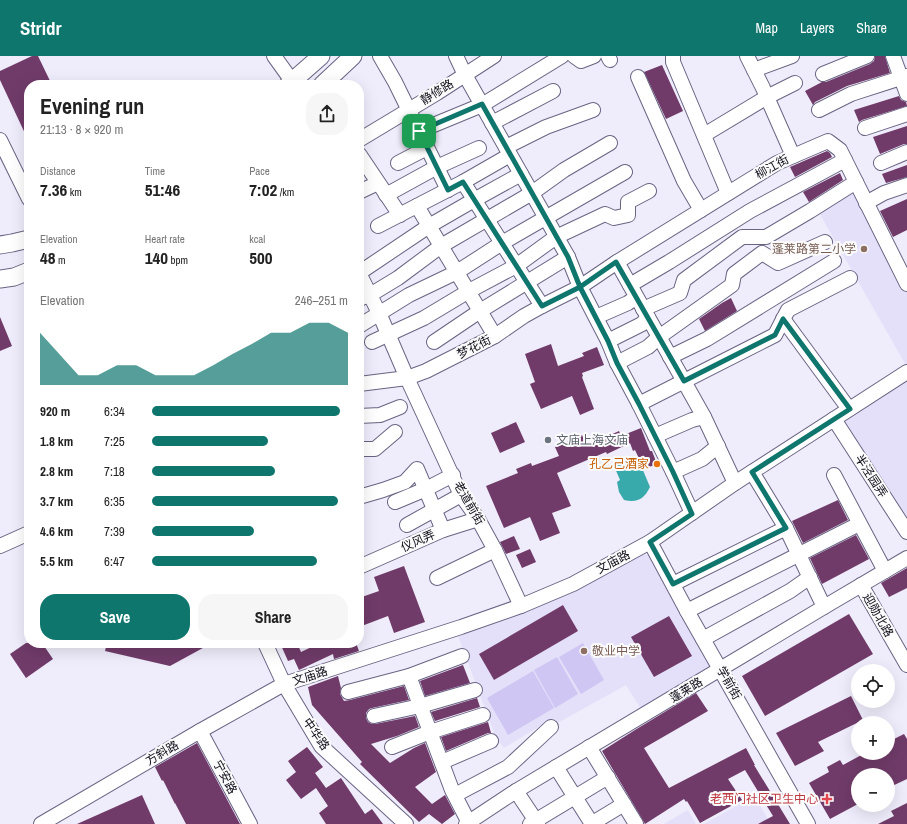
<!DOCTYPE html>
<html lang="en">
<head>
<meta charset="utf-8">
<style>
	:root { --surface:#fff; --page:#f6f6f6; --text:#222; --muted:#767676; --accent:#0f766e }
	body { margin:0; font-family:"Archivo Narrow","Noto Sans SC",sans-serif; background:var(--page); color:var(--text); height:100vh; display:flex; flex-direction:column; font-size:15px; white-space:nowrap }
	* { box-sizing:border-box; margin:0 }
	p { font-size:13px; color:var(--muted) }
	.icon { flex:none; width:22px; height:22px; fill:none; stroke:currentColor; stroke-width:2; stroke-linecap:round; stroke-linejoin:round }
	.map { position:relative; flex:1; overflow:hidden }
	.drawer { position:absolute; left:24px; top:24px; width:340px; height:568px; display:flex; flex-direction:column; background:var(--surface); border-radius:16px; box-shadow:0 4px 16px #0002 }
	.drawer>* { flex:none }
	.buttons { position:absolute; left:851px; top:608px; display:grid; gap:8px }
	.buttons a { display:grid; place-items:center; width:44px; height:44px; border-radius:50%; background:var(--surface); box-shadow:0 4px 16px #0002; font-size:20px }
	.pin { position:absolute; display:grid; place-items:center; width:34px; height:34px; color:#fff; margin:-17px; border-radius:8px; box-shadow:0 2px 6px #0006 }
	.round { display:grid; place-items:center; flex:none; width:42px; height:42px; border-radius:16px; background:var(--page) }
	.summary { display:flex; align-items:center; justify-content:space-between; height:68px; padding:0 16px }
	h1 { font-size:22px; font-weight:700; line-height:30px }
	.metrics { display:grid; grid-template-columns:repeat(3,1fr); gap:6px; height:68px; padding:4px 16px }
	.metrics div { display:grid; align-content:center }
	.metrics b { font-size:17px; font-weight:700 }
	.metrics small { font-size:11px; font-weight:400 }
	.metrics p { font-size:11px }
	.chart { height:112px; padding:8px 16px }
	.chart p { display:flex; justify-content:space-between }
	.chart svg { width:100%; height:72px; margin-top:4px; fill:var(--accent); opacity:.7 }
	.action { display:flex; gap:8px; margin-top:auto; padding:8px 16px }
	.action a { flex:1; height:46px; border-radius:16px; background:var(--accent); color:#fff; font-size:16px; font-weight:700; line-height:46px; text-align:center }
	.action a+a { background:var(--page); color:var(--text) }
	ul { padding:0 16px; list-style:none; font-size:13px }
	li { display:grid; grid-template-columns:64px 48px 1fr; align-items:center; height:30px }
	li i { height:10px; border-radius:5px; background:var(--accent) }
	header { display:flex; align-items:center; gap:24px; box-sizing:border-box; height:56px; padding:0 20px; background:var(--accent); color:#fff }
	header strong { font-size:19px }
	nav { display:flex; gap:22px; margin-inline-start:auto; font-size:14px }
	.map>svg:first-child { display:block }
</style>
</head>
<body>
<header>
<strong>Stridr</strong>
<nav><a>Map</a><a>Layers</a><a>Share</a></nav>
</header>
<div class="map">
<svg width="907" height="768" viewBox="0 0 907 768">
	<rect width="100%" height="100%" fill="#efecfb"/>
	<g fill="#e4e0fa">
		<path d="M855,132l52,99v80l-89,-156z"/>
		<path d="M907,316v150l-68,-102z"/>
		<path d="M642,497l9,3 62,110 -72,43 -15,-24 -72,40 -4,-5 -46,28 -8,-10 -38,-102 59,-22z"/>
		<path d="M754,740l17,28h-67z"/>
		<path d="M688,754l8,14h-32z"/>
	</g>
	<g fill="#cfc6f3">
		<path d="M583,587l21,37 -23,14 -22,-37z"/>
		<path d="M557,601l21,37 -23,14 -21,-38z"/>
		<path d="M533,615l21,37 -46,27 -21,-37z"/>
	</g>
	<path fill="#39aaab" d="M637,400l13,31c-6,12 -12,16 -26,13l-5,-8 -2,-10 3,-2 -6,-14z"/>
	<g fill="#703b69">
		<path d="M32,0h6l14,29h-23v57l-29,-62v-9z"/>
		<path d="M875,0h10l5,17 -43,13 -32,16 -2,3 -8,-14 17,-9h4l44,-18 4,-3z"/>
		<path d="M662,9l21,46 -17,8 -22,-47z"/>
		<path d="M899,40l2,4 5,2 1,4 -45,14 -3,2 -5,-12z"/>
		<path d="M907,70v18h-3l-24,10 -7,-17z"/>
		<path d="M827,95l3,2 2,4 -37,20 -5,-10z"/>
		<path d="M907,109v12l-21,6 -4,-9z"/>
		<path d="M840,117l3,7 -34,22 -6,-10z"/>
		<path d="M907,143v31l-14,7 -13,-26z"/>
		<path d="M731,242l6,13 -32,20 -6,-12 23,-16z"/>
		<path d="M0,261l12,29 -12,5z"/>
		<path d="M551,288l7,22 26,-10 -2,-3 15,-6 7,18 -22,8 1,3 -1,1 12,32 -14,6 -8,-19 -31,13 -11,-25 5,-2 -10,-28z"/>
		<path d="M516,366l9,20 -25,11 -9,-20z"/>
		<path d="M641,372l9,23h2l5,13 -13,5 -9,-19 -2,1 -3,-8 -23,11 -1,-2 -49,21 14,33 -19,7 8,20 -20,8 -10,-24 -26,11 -18,-42 32,-13 -2,-4 15,-6 1,3 27,-10 -4,-9 27,-12 5,11 32,-15 2,5z"/>
		<path d="M838,444l10,20 -45,23 -11,-22z"/>
		<path d="M856,479l13,24 -47,25 -12,-26z"/>
		<path d="M514,480l6,13 -14,5 -6,-12z"/>
		<path d="M530,493l6,13 -14,6 -6,-13z"/>
		<path d="M404,510l21,56 -31,11 -6,-17 -29,11v-29l20,-7 -5,-14z"/>
		<path d="M907,512v20l-18,9 -8,-14z"/>
		<path d="M563,549l15,26 -84,49 -15,-26z"/>
		<path d="M849,558l24,40 -108,62 -23,-40z"/>
		<path d="M669,560l23,40 -38,21 -23,-40z"/>
		<path d="M26,587h16l11,16 -27,19 -16,-24z"/>
		<path d="M107,587h105l-42,23 -65,-15z"/>
		<path d="M280,587h17l4,9 19,-9h36l3,8 -25,8 -1,-5 -34,16 -5,-11 -6,2z"/>
		<path d="M463,609l7,18 -45,13 -5,-15z"/>
		<path d="M338,620l3,12 -1,6 4,7 6,-1 54,-14 5,14 -37,8 -3,1 -3,4v5l2,4 4,2h3l40,-8 4,11 -22,9 -26,8 19,19 24,-15 11,-5 11,29 -21,15 17,17 13,-9 10,19 -13,10 -13,-10 -10,8 -59,-58 2,-2 -50,-57 -4,-18z"/>
		<path d="M696,637l12,18 -64,37 25,40 77,-40 9,17h-1l36,59h-32l15,-8 -28,-46 -17,9 14,21 -42,23 -13,-22 -1,1 -2,-3 -39,25 -43,-73 33,-21z"/>
		<path d="M851,640l12,24 -45,22 6,9 -29,15 -19,-33z"/>
		<path d="M477,642l3,9 -45,14 -4,-9z"/>
		<path d="M488,666l3,11h-3l-42,18 -5,-14z"/>
		<path d="M904,678l3,5v40l-19,9v-13h-30v29l-28,15 -21,-36 20,-11 -2,-5 13,-7 3,5 22,-12h23v-11z"/>
		<path d="M197,687l43,81h-54l-11,-21v1l-12,-24 -1,1 -7,-14z"/>
		<path d="M307,691l16,20 -8,6 11,15 15,-10 24,36 7,-5 11,15h-57l-7,-11 9,-7 -12,-18 -15,11 -15,-19 10,-8 -8,-11z"/>
		<path d="M142,739l13,29h-78z"/>
		<path d="M907,747v21h-29l16,-8 -3,-5z"/>
	</g>
	<g fill="none" stroke-linecap="round" stroke-linejoin="round">
		<defs>
			<g id="minor">
				<path d="M274,0l18,25"/>
				<path d="M380,0l15,26 53,108"/>
				<path d="M456,0l9,19 103,182 12,30 28,54 9,22 22,41 34,68 19,41"/>
				<path d="M574,0l7,5 13,-5"/>
				<path d="M608,0l2,4"/>
				<path d="M673,0v6l55,131"/>
				<path d="M747,0l16,32 30,68"/>
				<path d="M893,0l14,38"/>
				<path d="M754,14l38,-14"/>
				<path d="M823,18l44,-18"/>
				<path d="M638,21l46,104 17,29"/>
				<path d="M819,54l32,-16 56,-18"/>
				<path d="M492,67l61,-32"/>
				<path d="M865,72l42,-14"/>
				<path d="M419,75l63,-26 80,-49"/>
				<path d="M704,79l63,-38 28,-14"/>
				<path d="M0,84l29,59"/>
				<path d="M359,84l78,-47 57,-37"/>
				<path d="M506,91l40,-20 47,-17"/>
				<path d="M359,98l41,61"/>
				<path d="M398,107l29,-15"/>
				<path d="M881,107l26,-11"/>
				<path d="M463,126l79,124"/>
				<path d="M359,136l19,-9"/>
				<path d="M386,139l51,-28 42,-19"/>
				<path d="M866,147l18,-10 23,-8"/>
				<path d="M417,150l78,130"/>
				<path d="M378,170l85,-44 47,-27"/>
				<path d="M617,206l87,155 31,66"/>
				<path d="M359,217l20,40 28,65 54,117 17,24 17,31 26,56"/>
				<path d="M359,217l70,-47 45,-26 47,-26"/>
				<path d="M630,229l39,-23 81,-51 95,-51"/>
				<path d="M359,243l11,-4 28,-17 43,-32 91,-53 32,-23 46,-27"/>
				<path d="M643,253l37,-16 4,-13 58,-43h24l44,-26 46,-29"/>
				<path d="M596,261l32,-14 8,-6"/>
				<path d="M783,263l66,90"/>
				<path d="M359,270l50,-31 48,-23 45,-29 123,-71"/>
				<path d="M608,285l34,-17 6,-7"/>
				<path d="M372,286l52,-24 45,-27 47,-25 40,-29 49,-23 9,4 14,-3v-13l21,-11"/>
				<path d="M434,286l46,-31 88,-54"/>
				<path d="M670,301l37,-18 127,-78"/>
				<path d="M617,307l31,-16 11,-10 73,-52 2,-11 28,-21 16,10 47,-21"/>
				<path d="M359,328l48,-6 19,-7 69,-35 29,-20 18,-10 38,-19 37,-25 160,-99 51,-22 12,9 67,134"/>
				<path d="M639,348l136,-69 13,-25 62,-32"/>
				<path d="M359,360l21,-1 20,-8"/>
				<path d="M834,363l73,113"/>
				<path d="M655,380l37,-16 12,-3"/>
				<path d="M359,393h16l20,-17"/>
				<path d="M673,416l29,-13 16,-13"/>
				<path d="M752,416l34,56 38,79"/>
				<path d="M834,419l51,96"/>
				<path d="M359,441l24,-7 22,-8 12,-13 26,61"/>
				<path d="M395,446l31,-13 27,-14"/>
				<path d="M407,469l54,-30"/>
				<path d="M650,486l37,69 121,213"/>
				<path d="M0,490l29,-13"/>
				<path d="M359,511l84,-37 35,-11"/>
				<path d="M437,522l58,-28"/>
				<path d="M673,528l113,-56"/>
				<path d="M861,529l46,80"/>
				<path d="M687,555l172,-87"/>
				<path d="M703,583l87,-48 20,-14"/>
				<path d="M265,587l19,41 37,62 85,78"/>
				<path d="M409,620l43,114 17,33"/>
				<path d="M348,636l61,-16 53,-20"/>
				<path d="M374,660l46,-10 55,-16"/>
				<path d="M200,675l50,93"/>
				<path d="M392,691l38,-15 53,-17"/>
				<path d="M589,691l47,77"/>
				<path d="M442,706l49,-21"/>
				<path d="M556,711l36,57"/>
				<path d="M516,735l22,33"/>
				<path d="M455,739l53,-28 43,-40"/>
				<path d="M41,768l159,-93 84,-47 177,-57 60,-21 52,-22 77,-42 85,-59 172,-111"/>
				<path d="M466,768l50,-33 308,-184 83,-49"/>
				<path d="M530,768l78,-47"/>
				<path d="M591,768l33,-20"/>
			</g>
			<g id="major">
				<path d="M288,29l33,-29"/>
				<path d="M322,29l31,-29"/>
				<path d="M0,189l12,-2 17,-4"/>
				<path d="M0,223l14,-2 15,-6"/>
			</g>
		</defs>
		<use href="#minor" stroke="#6a6483" stroke-width="16"/>
		<use href="#major" stroke="#6a6483" stroke-width="19"/>
		<use href="#minor" stroke="#fff" stroke-width="14"/>
		<use href="#major" stroke="#fff" stroke-width="17"/>
	</g>
	<g fill="none" stroke-linecap="round" stroke-linejoin="round">
		<defs>
			<path id="route" d="M419,75l29,59 15,-8 79,124 38,-19 28,54 9,22 22,41 34,68 19,42 -42,28 23,42 113,-56 -34,-56 98,-63 -67,-90 -8,16 -91,46 -68,-119 -36,25 -12,-30 -86,-153 -63,27"/>
		</defs>
		<use href="#route" stroke="#fff" stroke-width="8"/>
		<use href="#route" stroke="#0f766e" stroke-width="5"/>
	</g>
	<g fill="#8d6e63" stroke="#fbfbfb" stroke-width="1.5">
		<circle cx="864" cy="193" r="4"/>
		<circle cx="584" cy="595" r="4"/>
	</g>
	<circle fill="#6b7280" stroke="#fbfbfb" stroke-width="1.5" cx="548" cy="384" r="4"/>
	<circle fill="#e8710a" stroke="#fbfbfb" stroke-width="1.5" cx="657" cy="408" r="4"/>
	<path fill="#e0444e" stroke="#fbfbfb" stroke-width="1.5" d="M825 737h4v4h4v4h-4v4h-4v-4h-4v-4h4z"/>
	<g text-anchor="middle" stroke-width="4" stroke-linejoin="round" paint-order="stroke">
		<g font-size="12" fill="#0e0b17" stroke="#fbfbfb">
			<text transform="translate(437 36) rotate(-32)" y="4">静修路</text>
			<text transform="translate(772 111) rotate(-29)" y="4">柳江街</text>
			<text transform="translate(474 291) rotate(-27)" y="4">梦花街</text>
			<text transform="translate(871 420) rotate(57)" y="4">半泾园弄</text>
			<text transform="translate(469 447) rotate(60)" y="4">老道前街</text>
			<text transform="translate(418 485) rotate(-24)" y="4">仪风弄</text>
			<text transform="translate(613 506) rotate(-28)" y="4">文庙路</text>
			<text transform="translate(878 559) rotate(60)" y="4">迎勋北路</text>
			<text transform="translate(310 620) rotate(-18)" y="4">文庙路</text>
			<text transform="translate(729 627) rotate(60)" y="4">学前街</text>
			<text transform="translate(686 634) rotate(-31)" y="4">蓬莱路</text>
			<text transform="translate(316 678) rotate(55)" y="4">中华路</text>
			<text transform="translate(162 697) rotate(-30)" y="4">方斜路</text>
			<text transform="translate(225 721) rotate(62)" y="4">宁安路</text>
		</g>
		<g font-size="12" fill="#785e54" stroke="#fbfbfb" text-anchor="end">
			<text x="856" y="197">蓬莱路第二小学</text>
			<text x="592" y="599" text-anchor="start">敬业中学</text>
		</g>
		<g font-size="12" fill="#5b616d" stroke="#fbfbfb" text-anchor="start">
			<text x="556" y="388">文庙上海文庙</text>
		</g>
		<g font-size="12" fill="#c56008" stroke="#fbfbfb" text-anchor="end">
			<text x="649" y="412">孔乙己酒家</text>
		</g>
		<g font-size="12" fill="#be3a42" stroke="#fbfbfb" text-anchor="end">
			<text x="818" y="747">老西门社区卫生中心</text>
		</g>
	</g>
</svg>
<div class="buttons">
<a><svg class="icon" aria-label="locate" viewBox="0 0 24 24"><circle cx="12" cy="12" r="6"/><path d="M12 2v4M12 18v4M2 12h4M18 12h4"/></svg></a>
<a>+</a>
<a>−</a>
</div>
<div class="pin" style="left:419px;top:75px;background:#1e9e55"><svg class="icon" aria-label="arrive" viewBox="0 0 24 24"><path d="M6 21V4h12l-3 4 3 4H6"/></svg></div>
<section class="drawer">
<div class="summary"><div><h1>Evening run</h1><p>21:13 · 8 × 920 m</p></div><a class="round"><svg class="icon" aria-label="share" viewBox="0 0 24 24"><path d="M12 15V3M7 8l5-5 5 5M5 13v7h14v-7"/></svg></a></div>
<div class="metrics">
<div><p>Distance</p><b>7.36<small> km</small></b></div>
<div><p>Time</p><b>51:46</b></div>
<div><p>Pace</p><b>7:02<small> /km</small></b></div>
</div>
<div class="metrics">
<div><p>Elevation</p><b>48<small> m</small></b></div>
<div><p>Heart rate</p><b>140<small> bpm</small></b></div>
<div><p>kcal</p><b>500</b></div>
</div>
<div class="chart"><p><span>Elevation</span>246–251 m</p>
<svg viewBox="0 0 160 44" preserveAspectRatio="none"><path d="M0 44V12L10 25L20 38L30 38L40 32L50 32L60 38L70 38L80 38L90 32L100 25L110 19L120 12L130 12L140 6L150 6L160 12V44z"/></svg>
</div>
<ul>
<li><b>920 m</b>6:34<i style="width:96%"></i></li>
<li><b>1.8 km</b>7:25<i style="width:59%"></i></li>
<li><b>2.8 km</b>7:18<i style="width:63%"></i></li>
<li><b>3.7 km</b>6:35<i style="width:95%"></i></li>
<li><b>4.6 km</b>7:39<i style="width:52%"></i></li>
<li><b>5.5 km</b>6:47<i style="width:84%"></i></li>
</ul>
<div class="action"><a>Save</a><a>Share</a></div>
</section>
</div>
</body>
</html>
